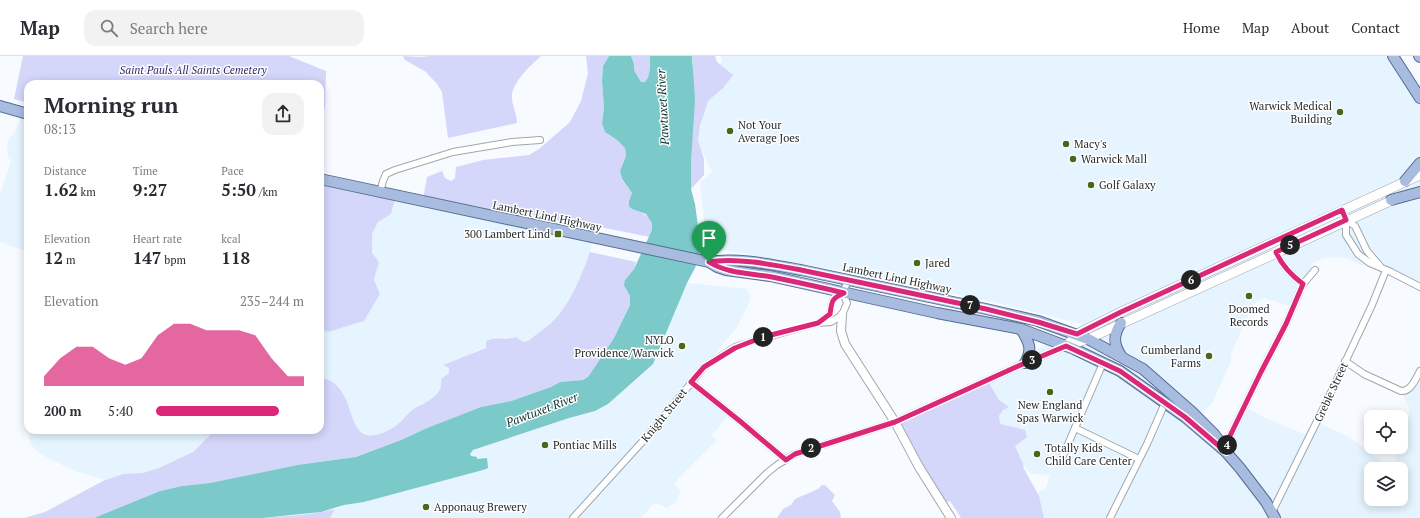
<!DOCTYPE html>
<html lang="en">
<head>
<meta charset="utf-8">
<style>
	:root { --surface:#fff; --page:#f2f2f3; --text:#2b2b33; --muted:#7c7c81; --line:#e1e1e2; --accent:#db2777 }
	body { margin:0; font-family:"PT Serif",serif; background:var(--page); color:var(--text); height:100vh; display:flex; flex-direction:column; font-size:15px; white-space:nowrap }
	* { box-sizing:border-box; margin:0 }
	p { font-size:13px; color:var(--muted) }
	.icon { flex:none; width:22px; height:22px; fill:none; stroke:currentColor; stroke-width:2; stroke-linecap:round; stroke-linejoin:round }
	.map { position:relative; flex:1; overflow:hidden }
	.sheet { position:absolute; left:24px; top:24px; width:300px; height:354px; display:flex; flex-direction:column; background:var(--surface); border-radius:12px; box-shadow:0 2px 10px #0003 }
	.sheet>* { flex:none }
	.buttons { position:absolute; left:1364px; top:354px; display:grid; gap:8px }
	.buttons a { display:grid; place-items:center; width:44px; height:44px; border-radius:8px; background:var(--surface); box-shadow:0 2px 10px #0003; font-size:20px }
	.pin { position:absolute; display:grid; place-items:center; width:34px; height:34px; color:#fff; margin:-41px -17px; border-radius:50% 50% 50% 0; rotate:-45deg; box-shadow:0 0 4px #0007 }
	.pin .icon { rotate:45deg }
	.km { position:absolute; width:20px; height:20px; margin:-10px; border-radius:50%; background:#222; color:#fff; font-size:11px; line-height:20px; text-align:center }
	.round { display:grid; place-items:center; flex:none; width:42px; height:42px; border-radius:12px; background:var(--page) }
	.head { display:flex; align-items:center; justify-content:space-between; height:68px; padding:0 20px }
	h1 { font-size:22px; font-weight:700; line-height:30px }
	.metrics { display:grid; grid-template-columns:repeat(3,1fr); gap:6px; height:68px; padding:4px 20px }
	.metrics div { display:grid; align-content:center }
	.metrics b { font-size:17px; font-weight:700 }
	.metrics small { font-size:11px; font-weight:400 }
	.metrics p { font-size:11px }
	.chart { height:112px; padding:8px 20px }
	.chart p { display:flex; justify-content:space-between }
	.chart svg { width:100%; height:72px; margin-top:4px; fill:var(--accent); opacity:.7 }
	ul { padding:0 20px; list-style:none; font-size:13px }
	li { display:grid; grid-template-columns:64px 48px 1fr; align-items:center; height:30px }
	li i { height:10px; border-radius:5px; background:var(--accent) }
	header { display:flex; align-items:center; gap:24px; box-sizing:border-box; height:56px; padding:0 20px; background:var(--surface); border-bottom:1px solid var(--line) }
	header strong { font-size:19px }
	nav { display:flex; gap:22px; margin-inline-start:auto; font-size:14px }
	.search { width:280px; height:36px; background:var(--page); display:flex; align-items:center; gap:10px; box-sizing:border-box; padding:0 14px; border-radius:12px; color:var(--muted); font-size:15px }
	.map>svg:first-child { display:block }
</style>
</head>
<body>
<header>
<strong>Map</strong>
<div class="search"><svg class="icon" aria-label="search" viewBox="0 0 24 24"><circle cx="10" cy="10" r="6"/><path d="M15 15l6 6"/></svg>Search here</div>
<nav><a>Home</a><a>Map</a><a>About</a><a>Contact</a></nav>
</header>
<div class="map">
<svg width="1420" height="462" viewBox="0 0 1420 462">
	<rect width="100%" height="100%" fill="#f7fbff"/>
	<g fill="#e5f4fe">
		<path d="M720,0h672l28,44v188l-48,-24 -4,2 -7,-1 -13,-6 -10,-2 -15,1 -10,5 -20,44 -29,-9 -11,6 -22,50v7l-19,42 -14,14 26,33 20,-44 21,12 42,17h3l7,-13 32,15 25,19 5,3 7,7 -1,3h-14v30h30v-30h-8l6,-18 -1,-4h3v-22l4,-2 4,-6v-7l-6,-16 17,-23v147h-378l-6,-24 10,-6 4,-13 -18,-1 -8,-8 -9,-20 -15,-22 -1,-7 4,-7 5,-3 -9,-7 -13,-22 97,-54 -86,-21 -127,-27 -163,-29 -7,-64 12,-11 -15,-31 9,-36 16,-46z"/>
		<path d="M28,58v138l-28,-10v-48l11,-33 -3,-4 -1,-12 2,-7 6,-5 7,-18z"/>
		<path d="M396,140l199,30 -5,26 -12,32 -9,18 -19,22 -22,17 -5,1 -7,-5 -4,1 -18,-1 -8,10 -42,18 5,3v5l-8,6v11l-6,7 -22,12 -20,19 -18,8 -9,-2 -10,-6 -13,-33 -4,-7 -9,-9 -10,-2v-49l8,4 36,-11 16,-27 -6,-14 3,-9 -5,-18v-19l6,-12 13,-8z"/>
		<path d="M687,227l60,6 4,10 -14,28 -45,55 37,32 -17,21 5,5 -43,43 7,9 -6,11 -8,5 -11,-5 -3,1 -12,14h-311l5,-9 9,-4 20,-3 119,-32 -6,-11 -6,-3 -1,-2 3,-4 96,-32 26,-7 13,-7 45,-40z"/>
		<path d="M30,374h181v1l-1,4 -17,17 -34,16 -16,5 -20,1 -16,6 -30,-8 -35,-17 -10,-9 -3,-8z"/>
	</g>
	<g fill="#d4d7fa">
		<path d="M23,0h266l37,15 -1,38 -5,-1v-24h-292v19l-14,-4z"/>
		<path d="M403,0l19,1 8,-1h111c-10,9 -31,28 -29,43 1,9 5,15 5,24l-69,15 -6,-46 -5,-8 -11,-12 -21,-12z"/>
		<path d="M586,0h23l-6,10 -1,15 2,27 -2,15 3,9 12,8 8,8 1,8 -6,15 2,9 10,13 -3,8 3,8c15,5 25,10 18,28l-55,-11 -160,-24 -12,-3 4,-22 15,-6 3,7 6,3 4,-3 1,-11 27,-7 46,-5 10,-6 31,-27 11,-21 7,-28z"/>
		<path d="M631,0h19c0,8 1,20 -5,26h-4l-7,-12v-6z"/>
		<path d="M692,0h23l2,6 16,13 -9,12 -16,14 -8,25 -2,14 6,19v16l-13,14v-28l2,-100z"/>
		<path d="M320,122l76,18 -5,18 -13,8 -6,12v19l7,9 -5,18 6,14 -16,27 -36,11 -8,-4z"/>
		<path d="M590,196l46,10 -2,7 -9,11 5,16v9l-16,33 -26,39 -5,3 -23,2 -9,5 -40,14 -30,6 -54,21 -26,12 -45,17 -59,8 -87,18 -28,3 -22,5 -66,27h-70l21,-6 58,-31 20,-7 20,-1 16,-5 34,-16 17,-17 1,-5h109v-53c8,2 13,4 18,10 19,20 9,65 53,42 9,-5 14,-13 21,-19 3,-2 7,-4 11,-6 10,-6 20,-11 18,-25l8,-6v-5l-6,-3 43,-17v-7c13,-6 18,0 30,-4l7,5 5,-1c7,-6 15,-11 22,-17 21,-20 30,-45 40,-72z"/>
		<path d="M986,322l13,22 10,7 -6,3 -4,6 1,8 25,6 2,7 -12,9 9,20 -1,1 16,29 5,22h-83l-11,-17 -7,3 -48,-81z"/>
		<path d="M822,429h3l10,10 -3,6 8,11 1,6h-64l6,-9 8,-4 4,-6 23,-10z"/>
		<path d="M335,453l-5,9h-68c25,-2 49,-3 73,-9z"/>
	</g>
	<path fill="#7bc9c8" d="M609,0h22l3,8v6l7,12h4c6,-6 5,-18 5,-26h42l3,44 -4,61v28l4,15 5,37 -1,15 -4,12 -8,15 -34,81 -45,40 -13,7 -26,7 -96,32 -3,4 1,2 6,1v2l10,-1 1,10 -5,2 -119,32 -20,3 -23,7 -59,6h-168l66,-27 22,-5 28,-3 87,-18 59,-8 45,-17 26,-12 54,-21 30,-6 40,-14 9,-5 23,-2 5,-3 26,-39 16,-33v-9l-6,-11 1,-5 9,-11 18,-39v-7l-6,-9 -14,-5 -3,-3v-5l3,-8 -10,-14 -2,-8 6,-15 -1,-8 -8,-8 -12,-8 -3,-9 2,-15 -2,-27 1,-15z"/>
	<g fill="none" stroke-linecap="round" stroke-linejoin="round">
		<defs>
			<g id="minor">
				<path d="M380,136l3,-11 3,-7 9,-4 58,-18 59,-10 28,-2"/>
				<path d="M1342,154l4,10v15l12,19 12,9 21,9 29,15"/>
				<path d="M1346,164l9,6 12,25 13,15"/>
				<path d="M1276,196c6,14 15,23 27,32"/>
				<path d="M818,267l12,-9c2,-13 1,-15 13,-21"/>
				<path d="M1345,305l19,13 37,17c10,1 15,-13 19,-20"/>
				<path d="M691,326l50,40 45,38"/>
				<path d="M1075,372l64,31"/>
				<path d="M1226,396l1,-10 34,-70 25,-48 17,-40 12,-14"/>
				<path d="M1062,402l41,-95"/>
				<path d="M1272,456l53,-107 47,-100 14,-35"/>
				<path d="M573,462l80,-88 51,-63 31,-20 21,-7 62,-17 13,-1 11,-7 3,-7 2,-5 -4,-10 5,-13"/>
				<path d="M722,462l45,-45 10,-8 18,-11 100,-32 121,-55 50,-21"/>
				<path d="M1110,462l37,-74 17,-39"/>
			</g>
			<path id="tertiary" d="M842,259l-1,16 4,13 50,78 24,45 32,51"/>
			<g id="secondary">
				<path d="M1066,290l11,-12 44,-22 299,-137"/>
				<path d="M1067,290l21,-7 309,-141"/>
			</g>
			<g id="primary">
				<path d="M1393,0l27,42"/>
				<path d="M1419,0l1,1"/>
				<path d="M0,50l28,8"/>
				<path d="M320,123l389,83 8,5 9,3 44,6 167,37 84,16 53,20 46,22 65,46 41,35 14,16 26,34 9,16"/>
				<path d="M1405,125l15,-18"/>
				<path d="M1391,144l29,-8"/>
				<path d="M709,206c27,-5 65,3 92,8l185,39 52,12 50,18 55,30 49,43 22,22 6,8"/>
				<path d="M1121,267c-8,12 -8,22 1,34"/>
				<path d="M1021,273c8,13 12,20 4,34"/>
			</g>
		</defs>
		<use href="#minor" stroke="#9fa7ac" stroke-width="8"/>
		<use href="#tertiary" stroke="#9fa7ac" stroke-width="10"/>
		<use href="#secondary" stroke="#9fa7ac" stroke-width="10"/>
		<use href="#primary" stroke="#556c92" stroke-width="12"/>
		<use href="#minor" stroke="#fff" stroke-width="6"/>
		<use href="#tertiary" stroke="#fff" stroke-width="8"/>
		<use href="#secondary" stroke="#fff" stroke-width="9"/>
		<use href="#primary" stroke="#a8bcdf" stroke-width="10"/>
	</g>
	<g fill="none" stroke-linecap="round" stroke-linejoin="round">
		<defs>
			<path id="route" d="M1342,154l4,10 -70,32c6,14 15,23 27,32l-17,40 -25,48 -34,70 -1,10 -41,-35 -65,-46 -54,-25 -50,21 -121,55 -100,32 -9,6 -45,-38 -50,-40 13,-15 31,-19 28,-11 55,-14 12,-9c2,-13 1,-15 14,-21 -24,-6 -48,-11 -72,-16 -21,-4 -44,-3 -63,-15 26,-5 66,3 92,8l185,39 52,13 39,12 44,-22z"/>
		</defs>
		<use href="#route" stroke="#fff" stroke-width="8"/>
		<use href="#route" stroke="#db2777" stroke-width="5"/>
	</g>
	<g fill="#49661a" stroke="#fff" stroke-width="1.5">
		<circle cx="1340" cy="56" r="4"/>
		<circle cx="730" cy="75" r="4"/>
		<circle cx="1066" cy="88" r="4"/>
		<circle cx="1073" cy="103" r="4"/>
		<circle cx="1091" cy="129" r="4"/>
		<rect x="554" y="174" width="8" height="8" rx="2"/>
		<circle cx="917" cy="207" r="4"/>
		<circle cx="1249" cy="240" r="4"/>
		<circle cx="682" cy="290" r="4"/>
		<circle cx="1209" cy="300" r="4"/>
		<circle cx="1050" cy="336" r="4"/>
		<circle cx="545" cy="389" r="4"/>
		<circle cx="1037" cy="398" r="4"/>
		<circle cx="426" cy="451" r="4"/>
	</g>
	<g text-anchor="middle" stroke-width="3" stroke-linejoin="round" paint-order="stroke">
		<g font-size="11" font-style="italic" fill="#312c6c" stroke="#fff">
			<text x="193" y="18">Saint Pauls All Saints Cemetery</text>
		</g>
		<g font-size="11" fill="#26292b" stroke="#fff" text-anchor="start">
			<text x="1332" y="54" text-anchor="end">Warwick Medical<tspan x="1332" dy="13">Building</tspan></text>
			<text x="738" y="73">Not Your<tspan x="738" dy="13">Average Joes</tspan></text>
			<text x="1074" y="92">Macy's</text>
			<text x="1081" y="107">Warwick Mall</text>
			<text x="1099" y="133">Golf Galaxy</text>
			<text x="550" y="182" text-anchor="end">300 Lambert Lind</text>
			<text x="925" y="211">Jared</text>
			<text x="1249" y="257" text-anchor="middle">Doomed<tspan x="1249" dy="13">Records</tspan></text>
			<text x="674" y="288" text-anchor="end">NYLO<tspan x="674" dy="13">Providence/Warwick</tspan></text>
			<text x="1201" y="298" text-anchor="end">Cumberland<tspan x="1201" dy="13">Farms</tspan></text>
			<text x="1050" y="353" text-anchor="middle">New England<tspan x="1050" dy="13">Spas Warwick</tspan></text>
			<text x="553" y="393">Pontiac Mills</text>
			<text x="1045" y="396">Totally Kids<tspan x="1045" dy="13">Child Care Center</tspan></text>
			<text x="434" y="455">Apponaug Brewery</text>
		</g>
		<g font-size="11" fill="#26292b" stroke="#fff">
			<text transform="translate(547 160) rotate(12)" y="4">Lambert Lind Highway</text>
			<text transform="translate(897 222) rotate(12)" y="4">Lambert Lind Highway</text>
			<text transform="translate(1331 336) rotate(-65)" y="4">Greble Street</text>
			<text transform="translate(664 359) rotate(-51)" y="4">Knight Street</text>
		</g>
		<g font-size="12" font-style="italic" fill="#093231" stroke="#fff">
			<text transform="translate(663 51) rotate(-93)" y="4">Pawtuxet River</text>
			<text transform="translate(542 354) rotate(-21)" y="4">Pawtuxet River</text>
		</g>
	</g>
</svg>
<div class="buttons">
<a><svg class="icon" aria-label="locate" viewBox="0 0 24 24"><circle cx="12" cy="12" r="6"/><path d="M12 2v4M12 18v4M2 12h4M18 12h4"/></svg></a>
<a><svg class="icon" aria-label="layers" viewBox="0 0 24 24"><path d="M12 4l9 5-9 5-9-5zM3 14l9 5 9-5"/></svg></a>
</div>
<div class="pin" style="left:709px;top:206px;background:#1e9e55"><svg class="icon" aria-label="arrive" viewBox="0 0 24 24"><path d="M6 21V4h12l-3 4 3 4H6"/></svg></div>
<b class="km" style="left:763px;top:281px">1</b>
<b class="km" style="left:811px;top:392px">2</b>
<b class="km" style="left:1032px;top:304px">3</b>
<b class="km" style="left:1227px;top:389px">4</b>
<b class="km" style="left:1290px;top:189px">5</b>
<b class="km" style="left:1191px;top:224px">6</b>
<b class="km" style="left:970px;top:249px">7</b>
<section class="sheet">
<div class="head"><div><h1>Morning run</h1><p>08:13</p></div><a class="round"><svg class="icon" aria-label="share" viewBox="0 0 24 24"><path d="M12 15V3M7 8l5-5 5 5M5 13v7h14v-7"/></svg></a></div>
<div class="metrics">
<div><p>Distance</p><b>1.62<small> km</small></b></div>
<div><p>Time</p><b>9:27</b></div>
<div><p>Pace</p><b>5:50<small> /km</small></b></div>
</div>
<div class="metrics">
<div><p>Elevation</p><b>12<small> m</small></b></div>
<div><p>Heart rate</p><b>147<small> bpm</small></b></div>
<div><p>kcal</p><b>118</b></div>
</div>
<div class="chart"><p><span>Elevation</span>235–244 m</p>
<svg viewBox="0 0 160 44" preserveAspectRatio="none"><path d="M0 44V38L10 27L20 20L30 20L40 27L50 31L60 27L70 13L80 6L90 6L100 10L110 10L120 10L130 13L140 27L150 38L160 38V44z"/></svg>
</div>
<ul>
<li><b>200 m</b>5:40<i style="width:83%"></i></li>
</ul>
</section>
</div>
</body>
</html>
